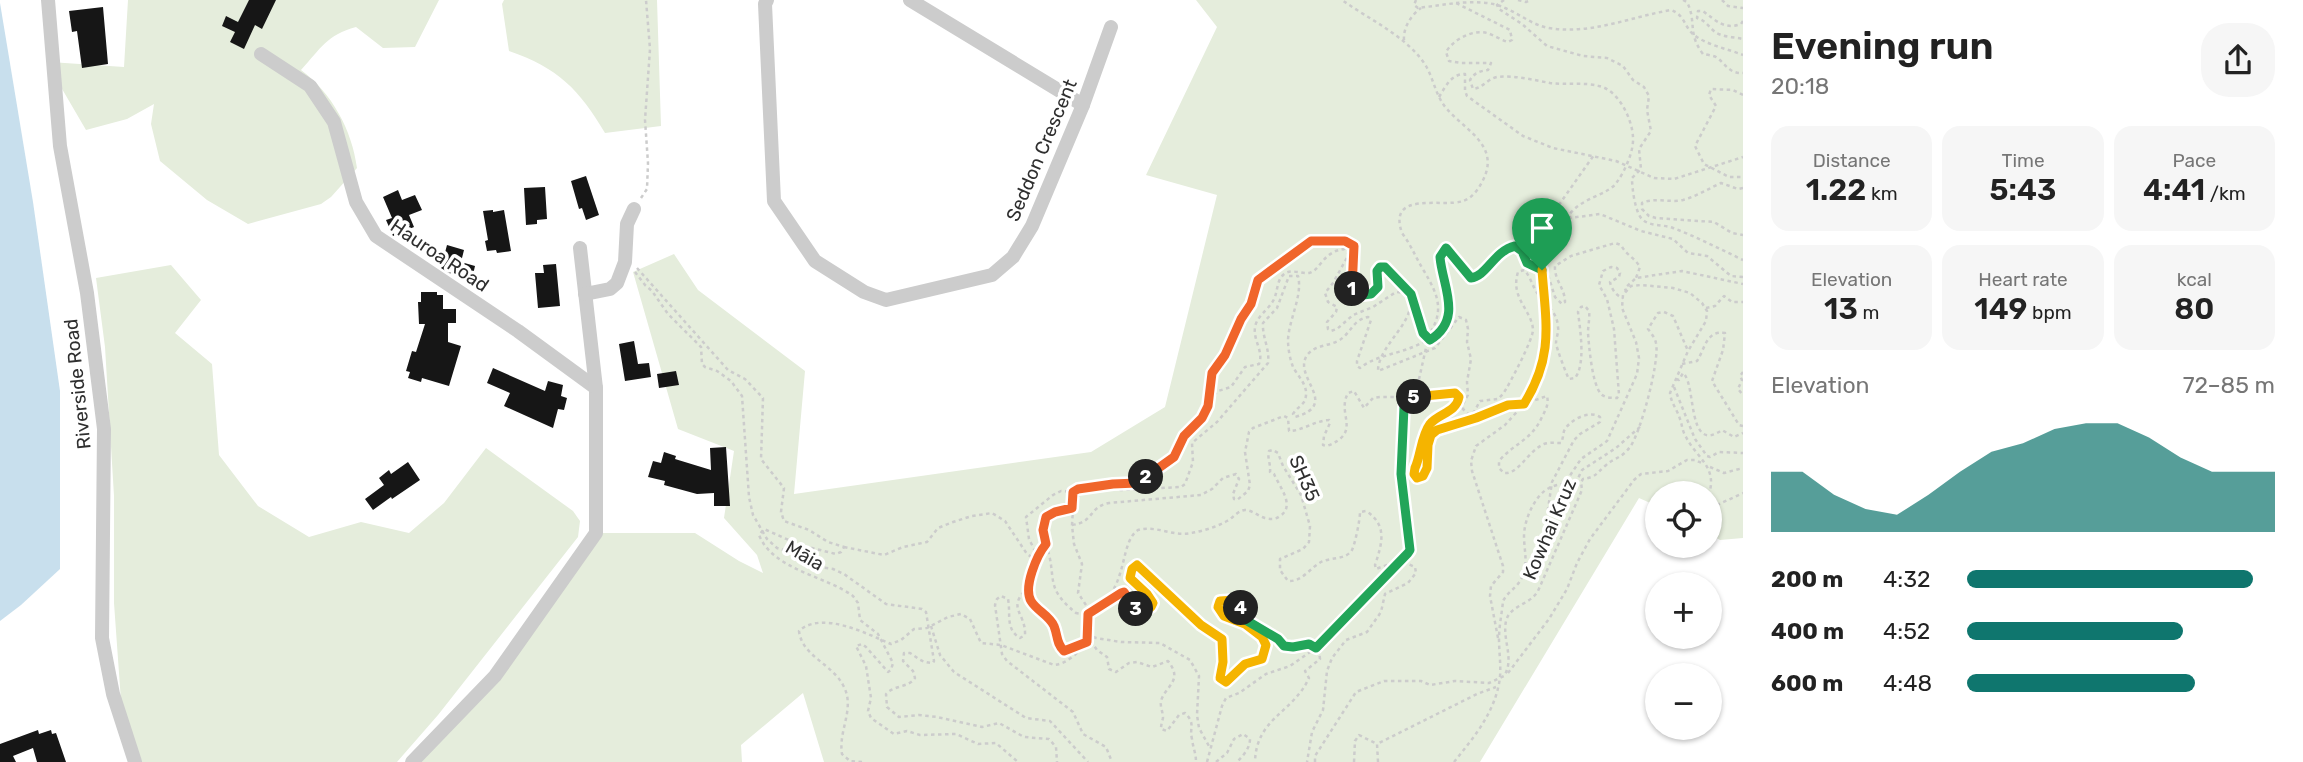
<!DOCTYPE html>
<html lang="en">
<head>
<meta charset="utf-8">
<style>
	:root { --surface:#fff; --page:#f6f6f6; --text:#222; --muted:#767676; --accent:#0f766e }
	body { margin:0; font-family:Rubik,sans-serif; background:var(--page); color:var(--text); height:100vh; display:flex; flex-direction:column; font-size:26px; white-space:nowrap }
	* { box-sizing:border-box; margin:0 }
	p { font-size:23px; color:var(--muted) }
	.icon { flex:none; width:38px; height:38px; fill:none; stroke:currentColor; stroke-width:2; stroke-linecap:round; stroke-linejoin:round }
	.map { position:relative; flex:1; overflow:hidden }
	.panel { display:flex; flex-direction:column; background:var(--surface); width:560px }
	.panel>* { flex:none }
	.controls { position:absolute; left:1645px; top:481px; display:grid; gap:14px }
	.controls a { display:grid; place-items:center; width:77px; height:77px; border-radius:50%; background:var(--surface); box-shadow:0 2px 5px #0004; font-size:35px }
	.pin { position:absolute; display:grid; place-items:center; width:60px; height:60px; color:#fff; margin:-72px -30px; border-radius:50% 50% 50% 0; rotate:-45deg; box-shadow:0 0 7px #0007 }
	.pin .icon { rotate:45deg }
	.km { position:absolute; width:35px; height:35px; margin:-18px; border-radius:50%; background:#222; color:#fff; font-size:19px; line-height:35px; text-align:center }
	.round { display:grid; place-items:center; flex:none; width:74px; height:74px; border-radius:28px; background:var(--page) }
	.headline { display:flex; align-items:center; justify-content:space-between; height:119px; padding:0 28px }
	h1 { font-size:38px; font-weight:600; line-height:52px }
	.figures { display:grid; grid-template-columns:repeat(3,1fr); gap:10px; height:119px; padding:7px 28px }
	.figures div { display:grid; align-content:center; border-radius:18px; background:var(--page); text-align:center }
	.figures b { font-size:30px; font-weight:600 }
	.figures small { font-size:19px; font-weight:400 }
	.figures p { font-size:19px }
	.chart { height:196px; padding:14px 28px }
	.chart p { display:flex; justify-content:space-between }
	.chart svg { width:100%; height:126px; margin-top:7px; fill:var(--accent); opacity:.7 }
	ul { padding:0 28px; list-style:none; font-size:23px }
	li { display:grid; grid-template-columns:112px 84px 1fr; align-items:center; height:52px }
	li i { height:18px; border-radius:9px; background:var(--accent) }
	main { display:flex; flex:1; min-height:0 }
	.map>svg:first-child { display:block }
</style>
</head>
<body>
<main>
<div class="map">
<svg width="1743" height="762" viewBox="0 0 1743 762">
	<rect width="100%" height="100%" fill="#fff"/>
	<g fill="#e5eddc">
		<path d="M128,0h311l-24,47 -32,1 -27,-21c-29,8 -35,21 -55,43 31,23 51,60 56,98l-26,29 -10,7 -73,20 -41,-24 -47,-39 -9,-37 3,-20 -27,15 -41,11 -35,-60 -1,-8 74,5z"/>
		<path d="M504,0h153l4,126 -56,7c-26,-44 -47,-65 -96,-82l-7,-47z"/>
		<path d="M1196,0h547v538l-23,2 -10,-6v-40h-53v12l-18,-8 -159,264h-656l-21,-69 -62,52 1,17h-330l83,-86 101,-143h99l44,28 24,12 -6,-18 -33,-37 10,-67 -56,-22 -45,-157 41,-18 24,36 107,81 -11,123 297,-42 74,-45 52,-212 -71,-20 71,-148z"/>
		<path d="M171,265l30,35 -26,33 37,31 7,91 39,51 51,31 52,-15 48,11 35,-30 42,-55 87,63 7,10 -2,16 -140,178 -41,47h-255l-21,-61 -7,-98v-107l-9,-149 -9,-69z"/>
	</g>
	<path fill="#c8dfed" d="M0,3l33,199 27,189v178l-39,36 -21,16z"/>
	<g fill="#161616">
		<path d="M249,0h27l-14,29 -7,-4 -11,24 -14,-7 5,-10 -13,-6 4,-10 12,6z"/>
		<path d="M103,7l5,57 -26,4 -5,-37 -5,1 -3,-21z"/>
		<path d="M586,176l13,39 -13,5 -4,-12 -3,1 -8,-28z"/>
		<path d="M545,187l2,32 -10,1v4l-11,1 -2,-37z"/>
		<path d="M398,190l4,10 13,-5 7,15 -13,5 5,12 -21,9 -7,-16 6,-2 -9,-21z"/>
		<path d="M493,210v2l11,-2 7,41 -14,2 -1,-3 -9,1 -2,-10 3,-1 -5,-29z"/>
		<path d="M447,245l17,5 -3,12 14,4 -3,13 -23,-6 -8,-5z"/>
		<path d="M556,264l4,42 -22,2 -3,-35h9l-1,-8z"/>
		<path d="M421,292h16v3h6v14h13v14h-8v19l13,4 -12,40 -27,-8 -1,4 -13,-4 2,-6 -4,-1 6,-20 4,1 9,-28h-6l-1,-22h3z"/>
		<path d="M634,341l4,23 11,-1 2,14 -26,4 -6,-37z"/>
		<path d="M493,368l52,23 3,-10 15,4 -2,11 6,2 -3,12 -6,-1 -5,19 -49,-22 6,-13 -23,-10z"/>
		<path d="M676,371l3,14 -20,3 -2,-14z"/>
		<path d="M726,447l4,59h-16v-13l-17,1 -33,-9 1,-4 -17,-4 5,-16 8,2 3,-11 12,4 -1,3 36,11 -1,-22z"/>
		<path d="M408,462l12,18 -28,19 -1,-2 -18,13 -8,-11 19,-14 -5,-7 10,-8 2,4z"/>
		<path d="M38,730l1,4 12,-4 1,4 4,-1 10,29h-29l-4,-14 -20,8 3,6h-16v-18z"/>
	</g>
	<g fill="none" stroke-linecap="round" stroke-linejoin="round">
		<g stroke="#ccc" stroke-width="2.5" stroke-dasharray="3.5 3.5" stroke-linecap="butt">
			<path d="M1416,0l-2,5 4,3 38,-5 54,27 2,10 -4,2c-7,-2 -14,-7 -21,-9 -15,-4 -34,7 -41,19l3,9 12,2h30l-3,7c-8,1 -14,3 -18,10l3,9c10,-1 14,-10 24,-12 17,-2 37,3 53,6 16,2 36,-1 49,3 19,4 33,32 34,51 1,14 -8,34 -16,45 -8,13 -35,15 -48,33l1,3 30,-4 41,17 32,8 15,14 19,3 24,20 12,1"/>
			<path d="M1504,0l-7,5 2,4 23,15 25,22 36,10 24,2 16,8 10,14 11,7 5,9 -2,14 4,21 -12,18 2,20 -9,9c0,10 3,34 10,41 8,8 21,5 31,9 24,9 47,21 70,32"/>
			<path d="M1518,0l8,2 5,-2"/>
			<path d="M1683,0l4,2c10,20 0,31 16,52 1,0 11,2 13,3 10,7 13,17 27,16"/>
			<path d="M1722,0l6,6 15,2"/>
			<path d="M1456,3c15,-1 35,-2 49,5 15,6 27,17 44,20 42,7 81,-11 122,-18 14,5 13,17 23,25 13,10 34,14 49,20"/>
			<path d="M1743,21l-2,3c-16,6 -25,-3 -38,-13h-5l-1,7c9,3 11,8 18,14 7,5 19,5 28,7"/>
			<path d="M1404,40c-1,-12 7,-25 17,-32"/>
			<path d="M1743,95l-10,-5 -22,-1 -2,6 7,11 -21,40 9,18 25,13h14"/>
			<path d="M1439,97c7,-11 12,-23 26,-23v17l2,5 56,40 30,12 63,13 38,17 20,1 69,-22"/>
			<path d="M1743,188l-5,1 -17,-6c-13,6 -24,13 -38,17 -14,3 -28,-3 -41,3v6l7,7 7,2 58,4 18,11 11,2"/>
			<path d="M641,198l6,-9 1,-26 -3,-43 5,-71 -4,-49"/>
			<path d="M637,268l91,102 17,9 18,19 -2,61 23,29 -3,24 3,9 25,9 19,12 16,5 -3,5 -5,2 -36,-9 -36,-16 -5,6c14,35 67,41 94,61l5,7 2,17 18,14 15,29 -2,7 -3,2 -22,-25 -4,-3 -6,2 10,20 5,32 -3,13 3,7 23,16 13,-3 13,4 36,-1 22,10 18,-1 22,19"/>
			<path d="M635,272l10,13 7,6 16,23 33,33 1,17 3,3 12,4 14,10 11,15 7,101 4,18 14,24 10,9 16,5 9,11 31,5 11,5 42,30 36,5 4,3 8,49 -1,2c-11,0 -15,-5 -23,-10h-6l-1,8 10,10 2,7c-7,10 -21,7 -29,16l1,13 12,10 20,-2 18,2 45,10 17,-4 25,14 25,2 7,8 1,15"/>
			<path d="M1626,292l-1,-4 11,-10 46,-7 61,13"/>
			<path d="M1706,308l9,-2 9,-10 8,6h11"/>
			<path d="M1682,364l15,-3c8,-12 9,-31 28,-28l-2,17 -11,31 27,44 4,1"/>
			<path d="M1743,372l-3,4 2,4 -4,9 5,6"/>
			<path d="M1676,379l3,1 4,-7c14,11 3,82 39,57l12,7 9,-4"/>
			<path d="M1674,387l21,52 12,17 3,1 9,-5 24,1"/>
			<path d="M1209,402l3,-29 13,-18 16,-36 10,-14 7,-25 53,-39h33l10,5 -2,43 3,7 16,-2 7,-7 -1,-16 3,-4h5l26,27 12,39 7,7c34,-21 12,-55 10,-83l6,-9c12,9 15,29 31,30 13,-12 19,-28 38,-33l7,6 5,12 21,12 7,22 7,7 3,-2c0,-14 -11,-22 -10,-36l16,-10 44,-13 6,2c5,10 14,13 19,22l-4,11"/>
			<path d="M1710,467l14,6 19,-5"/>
			<path d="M1103,485l34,-2 37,-26 10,-21 18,-18 11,-22 5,-5 13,-4 14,-20 14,-3c5,-13 -6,-23 -4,-37 2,-11 13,-17 18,-26 5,-8 3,-19 10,-26 7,-7 18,-1 26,-2 12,-3 13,-21 35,-24l5,5 -16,29 -8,10 3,9 9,5 -1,5 -9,10 1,7 3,2 6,-2 16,-14 20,-8 23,-15 9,1c20,23 -27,50 -27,78l57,-23 24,-31 7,3 2,9 -1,13 4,17 -4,23 1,13 -5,9v5l6,6 5,-3 6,-11 18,-2 5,-5c6,-9 31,-56 30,-65 -2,-20 -23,-31 -15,-57l6,-2c7,7 8,16 14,24 8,11 19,17 20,33 1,5 -2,11 -2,16 0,4 11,33 13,36l6,-1c11,-14 5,-49 3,-66l3,-5 4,-1 4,5c1,7 -1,14 -1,22 1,13 4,51 13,61 4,4 11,4 16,4l2,-3 -5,-66 -7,-30 -8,-14 4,-14 8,-4 6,1 3,5 -1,4 -9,5c1,6 6,14 13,16"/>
			<path d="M1710,506h5l28,-13"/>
			<path d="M1071,508l-16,4 -11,9 2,23c-10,12 -19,39 -16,54l23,26 4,16 7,11 20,-9 9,2 4,6 10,7 2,12 7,3 13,-9 8,-1 15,5 16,-6c16,20 -3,25 -7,40 -1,6 2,11 2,17 -1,4 -2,7 -2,11l6,2 12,-16 6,-2c11,11 4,14 7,26 1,9 4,14 4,23"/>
			<path d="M1072,525c23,-3 16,-18 37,-22l92,-8 11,-6 11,-11 13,-4 3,5 -6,15 1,5 3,1 11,-9 2,-6 -5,-33 4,-20 4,-4 31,-12 4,2 1,13c13,0 25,-10 40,-11l1,3 -6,13 -1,9 4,1c36,-14 9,-31 21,-53l6,-2 10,17 9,-10 7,-1h47l28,-4 4,4c-3,16 -20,16 -29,27 -9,12 -9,31 -15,44l-1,6 3,4 6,-2 4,-8 1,-23 3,-10 6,-5 39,-12 32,-13 16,-1 23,-8c2,8 -1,13 -5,21 -10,23 -29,27 -43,44v7l5,5c14,2 24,-22 40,-29 6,-2 11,-1 17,-1 2,-4 2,-8 3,-12 6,-12 26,-21 36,-14v5l-20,12 -6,6 -22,42 -4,27 3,4h7l5,-3 19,-40 34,-22 25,-22"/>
			<path d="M1046,544c12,35 -3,42 30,69 11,2 17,-1 25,-8 27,-23 19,-63 37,-75 19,-5 35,7 53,3 12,-2 25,-6 36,-12 6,-3 10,-10 18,-11 7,0 13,6 20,8 5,1 10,2 15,-2 16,-10 -1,-30 -6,-42l-4,-2c1,-8 -3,-13 -1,-21l4,-1 5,3 5,13 18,29 9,31 -1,16 -6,7 -23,10v11l8,11c14,1 22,-13 33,-19 10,-5 25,-2 31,-12 3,-6 8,-30 8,-38l6,-1c22,14 16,33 9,54l1,4 16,-6 9,3 5,-3 9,4 1,6 -8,10 -23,11 -4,18 -14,20 -21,8 -14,18 -5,13 -4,39 -11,22 -5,30"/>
			<path d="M844,547l40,8 19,-8 24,-5 11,-14 15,-6 19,-6 20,-3 13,8 22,33 6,4 4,-3 -8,-16 -3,-22 27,-22 8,-4 13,1 4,-3 20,-3 23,4 60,-3 4,-3 8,-22 -1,-19 25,-21 51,-59c2,-14 -6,-26 -5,-40l14,-15 12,-32h9c5,19 -9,43 -10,64 0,9 2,19 5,27 6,11 18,21 11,35 -3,4 -8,7 -11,12l2,3c47,-13 -5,-41 13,-63 8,-9 20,-8 30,-13 13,-7 14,-21 30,-24l3,3 -14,41v5l3,2c17,-14 44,-14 65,-27 20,-28 15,-43 -1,-70 -8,-13 -13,-26 -22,-38 -15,-43 41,-25 61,-32 10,-3 17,-14 21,-23 15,-33 -19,-48 -37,-69 -11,-12 -13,-29 -21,-43 -18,-29 -56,-46 -84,-66"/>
			<path d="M1029,587c-24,21 -3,25 -4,48l-5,3c-15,-9 -9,-24 -12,-39l-7,-3 -4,3 -2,6 7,49 5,7 66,51 10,22 23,13 6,15"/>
			<path d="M1099,609l25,-17 14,19h7l6,-4 1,-8 -22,-21 2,-9 5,-4 64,60 21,14 1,23 -3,16 3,4 9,-3 13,-15 15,-2 6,-17c-7,-19 -29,-22 -44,-31l-4,-7 2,-6 15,-1 4,4 5,15 33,20 7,7 9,1 16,-3 10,7 1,8 -15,12 4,7c-16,35 -53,40 -54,84"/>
			<path d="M931,626l9,29 14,17 72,46 24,3 38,41"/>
			<path d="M1087,634l9,4 25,4 39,1 30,17 9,16 -2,39 2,13 11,20"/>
			<path d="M1498,638l-8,-42 1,-10 12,-14v-6l-31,-95 -1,-10 5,-15 29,-21 19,-21 20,-38 3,-27 -6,-99 8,-21 45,-64"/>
			<path d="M1508,673l41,-54 18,-30 10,-26 13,-24 44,-59 7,-6 27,-3 19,-11h8l9,4"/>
			<path d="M862,762l-12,-1 -8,-7c-4,-24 14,-46 1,-69 -11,-21 -41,-29 -44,-54 23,-21 68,3 92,13l10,-4 13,-11 13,-1 21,-11 13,-3 9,5 11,24 20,2 53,20c13,-1 25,-13 33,-23l1,-34 -10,-15 4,-29 -8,-20 -2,-19 2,-33"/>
			<path d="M1207,762l15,-56 4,-8 13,-5 27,-19 24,-8 26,-18 94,-98 -9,-76 3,-67 11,-10 13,-58"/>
			<path d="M1216,762l11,-9 7,-14 9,-5 7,5c0,9 -7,17 -13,23"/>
			<path d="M1315,762v-6l41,-64 28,-11h37l9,4 25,-4 34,2 15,-7c11,-17 -2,-36 2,-55 4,-16 24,-16 32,-30l44,-101 -1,-8 2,-3c13,-2 13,-5 22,-13 8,-8 16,-7 25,-19 11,-15 30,-87 26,-104 -1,-5 -5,-10 -8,-14l10,-16 6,-1 9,4 15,35"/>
			<path d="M1354,762l1,-21 4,-6 18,9"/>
			<path d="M1378,762l-1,-18 100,-50 19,-7"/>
			<path d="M1454,762c21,-26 42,-51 46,-85 1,-13 -1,-25 -1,-38 0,-13 3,-26 4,-38 5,-10 16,-14 20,-26 5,-14 1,-25 1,-39 0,-16 11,-41 25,-48 5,-3 11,-3 16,-5l16,-24 26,-18 30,-67 2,-16 -3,-16 -14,-34 1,-13 8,-9 10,-1 32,3 17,5 12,10 5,8 -1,10 -18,30 -18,42c1,10 7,16 10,26 2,5 2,11 5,16 10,22 33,31 24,59"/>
		</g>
		<g stroke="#ccc" stroke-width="14">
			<path d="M48,0l12,146 27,147 17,136 -2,209 11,56 22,68"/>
			<path d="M767,0l-2,4 9,197 41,60 49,31 22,8 106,-25 21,-18 19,-31 51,-121 28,-78"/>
			<path d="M910,0l173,105"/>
			<path d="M261,54l49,32 24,36 22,80 20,34 142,95 78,57v145l-101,143 -83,86"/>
			<path d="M580,248l16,140"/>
			<path d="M585,294l25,-5 7,-6 8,-21 2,-38 7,-15"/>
		</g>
	</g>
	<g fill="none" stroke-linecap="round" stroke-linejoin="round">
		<defs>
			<path id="split-1" d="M1352,289l3,7 16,-2 7,-7 -1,-16 3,-4h5l26,27 12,39 7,7c34,-21 12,-55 10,-83l6,-9 25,30c15,-1 23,-27 44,-32l7,5 5,12 15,7"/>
			<path id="split-2" d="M1146,477l28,-20 10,-21 18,-18 6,-12 4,-33 13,-18 16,-36 10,-15 7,-24 53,-39h34l9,5 -2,43"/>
			<path id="split-3" d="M1136,609l-12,-17 -3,1 -33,21 -1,28 -23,9c-8,-8 -6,-15 -10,-25 -5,-11 -17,-15 -23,-25 -8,-14 6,-46 15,-57l-3,-14 3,-13 9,-5 17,-4 1,-16 5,-3 35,-5 24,-1 9,-6"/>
			<path id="split-4" d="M1136,609l6,3 9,-5 2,-4 -6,-9 -17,-16 2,-9 5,-4 64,60 21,14 1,23 -3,16 6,4 19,-18 17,-5 4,-14 -4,-8 -17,-13 -21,-8 -6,-9 2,-6 15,-1 6,8"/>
			<path id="split-5" d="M1241,608l3,11 34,20 6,7 9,1 16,-3 7,4 92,-95 2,-3 -9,-76 3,-67 10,-10"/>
			<path id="split-6" d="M1414,397l41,-4 4,4c-3,16 -20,16 -29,27 -9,12 -9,31 -15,44l-1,6 3,4 6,-2 4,-8 1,-23 3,-10 6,-5 39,-12 32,-13 16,-1c30,-48 22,-80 18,-134"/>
		</defs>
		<use href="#split-1" stroke="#fff" stroke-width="14"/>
		<use href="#split-2" stroke="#fff" stroke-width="14"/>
		<use href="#split-3" stroke="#fff" stroke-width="14"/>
		<use href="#split-4" stroke="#fff" stroke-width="14"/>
		<use href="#split-5" stroke="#fff" stroke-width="14"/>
		<use href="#split-6" stroke="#fff" stroke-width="14"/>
		<use href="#split-1" stroke="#22a559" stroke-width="9"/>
		<use href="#split-2" stroke="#f0652b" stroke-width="9"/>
		<use href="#split-3" stroke="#f0652b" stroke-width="9"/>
		<use href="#split-4" stroke="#f5b400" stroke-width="9"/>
		<use href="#split-5" stroke="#22a559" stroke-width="9"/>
		<use href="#split-6" stroke="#f5b400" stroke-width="9"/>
	</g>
	<g text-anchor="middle" stroke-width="7" stroke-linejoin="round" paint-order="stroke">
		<g font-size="19" fill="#2f2f2f" stroke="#fff">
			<text transform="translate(1041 150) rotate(-67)" y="7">Seddon Crescent</text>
			<text transform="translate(440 255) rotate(34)" y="7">Hauroa Road</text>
			<text transform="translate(77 384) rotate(-96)" y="7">Riverside Road</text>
			<text transform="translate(1305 478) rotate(66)" y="7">SH35</text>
			<text transform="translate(1549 529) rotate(-67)" y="7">Kowhai Kruz</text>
			<text transform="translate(805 555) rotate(30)" y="7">Māia</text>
		</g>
	</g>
</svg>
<div class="controls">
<a><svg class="icon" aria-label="locate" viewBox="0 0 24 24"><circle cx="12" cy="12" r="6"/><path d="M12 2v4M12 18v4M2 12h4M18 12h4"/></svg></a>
<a>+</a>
<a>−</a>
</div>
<div class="pin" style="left:1542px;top:270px;background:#1e9e55"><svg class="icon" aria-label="arrive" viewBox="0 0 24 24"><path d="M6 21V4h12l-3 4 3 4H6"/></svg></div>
<b class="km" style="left:1352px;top:289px">1</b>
<b class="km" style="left:1146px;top:477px">2</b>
<b class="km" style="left:1136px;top:609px">3</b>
<b class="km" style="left:1241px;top:608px">4</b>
<b class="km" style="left:1414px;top:397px">5</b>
</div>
<section class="panel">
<div class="headline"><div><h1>Evening run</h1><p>20:18</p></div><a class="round"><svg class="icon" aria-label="share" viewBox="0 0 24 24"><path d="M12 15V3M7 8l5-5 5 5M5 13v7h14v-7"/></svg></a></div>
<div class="figures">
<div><p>Distance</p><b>1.22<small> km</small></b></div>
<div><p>Time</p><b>5:43</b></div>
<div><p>Pace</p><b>4:41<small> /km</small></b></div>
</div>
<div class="figures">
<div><p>Elevation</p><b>13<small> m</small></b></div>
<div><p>Heart rate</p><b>149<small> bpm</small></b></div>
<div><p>kcal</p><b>80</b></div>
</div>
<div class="chart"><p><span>Elevation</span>72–85 m</p>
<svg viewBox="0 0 160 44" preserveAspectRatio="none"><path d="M0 44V23L10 23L20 31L30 36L40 38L50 31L60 23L70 16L80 13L90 8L100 6L110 6L120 11L130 18L140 23L150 23L160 23V44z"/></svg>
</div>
<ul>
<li><b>200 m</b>4:32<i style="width:93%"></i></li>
<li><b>400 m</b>4:52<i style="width:70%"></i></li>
<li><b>600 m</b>4:48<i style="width:74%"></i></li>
</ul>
</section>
</main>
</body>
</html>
